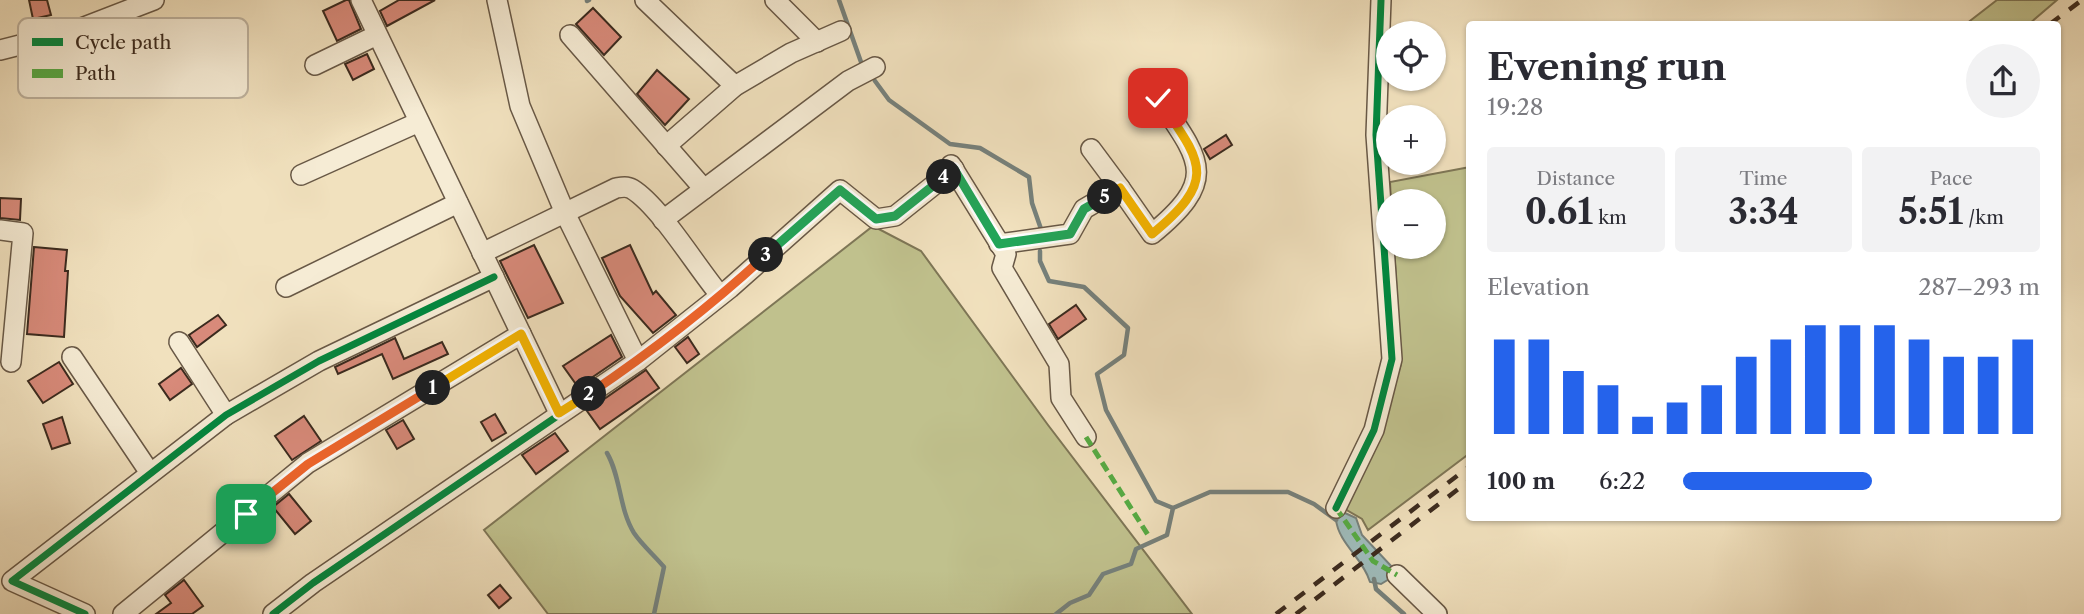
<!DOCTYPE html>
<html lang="en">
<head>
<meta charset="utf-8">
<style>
	:root { --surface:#fff; --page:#f2f2f3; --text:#2b2b33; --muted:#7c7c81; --accent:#2563eb }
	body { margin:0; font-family:"Libre Caslon Text",serif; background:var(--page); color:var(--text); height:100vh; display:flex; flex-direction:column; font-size:26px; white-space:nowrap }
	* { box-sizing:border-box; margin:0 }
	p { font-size:23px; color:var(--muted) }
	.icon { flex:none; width:38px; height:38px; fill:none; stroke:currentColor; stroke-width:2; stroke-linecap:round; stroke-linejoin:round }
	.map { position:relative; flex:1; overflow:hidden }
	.side { position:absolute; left:1466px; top:21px; width:595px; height:500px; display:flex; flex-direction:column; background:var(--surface); border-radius:7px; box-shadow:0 2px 5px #0004 }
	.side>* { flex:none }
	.fabs { position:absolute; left:1376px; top:21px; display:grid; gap:14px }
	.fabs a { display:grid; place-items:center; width:70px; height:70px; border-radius:50%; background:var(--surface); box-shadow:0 2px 5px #0004; font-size:35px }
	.pin { position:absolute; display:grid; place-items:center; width:60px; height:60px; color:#fff; margin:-30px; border-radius:14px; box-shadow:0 4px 10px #0006 }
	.km { position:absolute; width:35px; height:35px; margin:-18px; border-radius:50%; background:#222; color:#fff; font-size:19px; line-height:35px; text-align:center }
	.round { display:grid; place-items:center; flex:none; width:74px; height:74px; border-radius:37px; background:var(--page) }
	.overview { display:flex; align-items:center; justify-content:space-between; height:119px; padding:0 21px }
	h1 { font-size:38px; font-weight:700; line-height:52px }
	.metrics { display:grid; grid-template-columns:repeat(3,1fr); gap:10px; height:119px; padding:7px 21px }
	.metrics div { display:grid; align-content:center; border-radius:7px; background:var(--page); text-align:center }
	.metrics b { font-size:35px; font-weight:700 }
	.metrics small { font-size:19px; font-weight:400 }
	.metrics p { font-size:19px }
	.chart { height:196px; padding:14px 21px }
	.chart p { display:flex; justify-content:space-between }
	.chart svg { width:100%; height:126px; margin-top:7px; stroke:var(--accent); stroke-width:6 }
	ul { padding:0 21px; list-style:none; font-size:23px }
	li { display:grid; grid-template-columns:112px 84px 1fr; align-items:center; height:52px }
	li i { height:18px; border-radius:9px; background:var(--accent) }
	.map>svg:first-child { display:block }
</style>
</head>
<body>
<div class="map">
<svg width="2084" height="614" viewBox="0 0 2084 614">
	<rect width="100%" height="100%" fill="#f1e1be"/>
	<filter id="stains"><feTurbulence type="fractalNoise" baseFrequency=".00286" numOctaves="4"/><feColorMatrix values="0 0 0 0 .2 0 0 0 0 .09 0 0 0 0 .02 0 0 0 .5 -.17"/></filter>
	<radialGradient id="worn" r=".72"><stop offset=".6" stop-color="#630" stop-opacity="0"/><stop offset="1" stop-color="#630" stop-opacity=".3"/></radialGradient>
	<g fill="#c0c18d" stroke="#7e7656" stroke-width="2">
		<path d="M1997,0h60l-28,24h-63z"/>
		<path d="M1470,167v286l-102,77 -6,-11 -17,-10 32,-73 24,-72 -7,-117h39v-46h-42l-1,-19z"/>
		<path d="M873,226l48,25 127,174 144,189h-644l-64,-84z"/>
	</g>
	<path fill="#9ebbba" stroke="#76817c" stroke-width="2" d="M1345,513l11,5 6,17 31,33 1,8 -13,8 -11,-2c-7,-24 -31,-38 -34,-62z"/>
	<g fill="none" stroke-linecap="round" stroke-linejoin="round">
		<g stroke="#76817c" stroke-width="4.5">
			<path d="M839,0l22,62"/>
			<path d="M587,1l2,-1"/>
			<path d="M875,81l14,19 61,44 30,4 49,29 3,26 9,26"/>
			<path d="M1040,251v10l9,20 35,6 44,41 -4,27 -27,19 9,36 50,91 17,7 37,-16h78l26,12 22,16"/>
			<path d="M607,453c14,24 12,56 27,80 8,12 21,23 30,34l-10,47"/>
			<path d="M1374,579l2,10 28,25"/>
			<path d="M1056,614l14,-11 19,-8 14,-21 28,-10 5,-15 31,-14 6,-27"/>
		</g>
	</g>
	<g fill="#d88a7a" stroke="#3b2a1e" stroke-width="2">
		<path d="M29,0h18l4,15 -18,4z"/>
		<path d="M346,0h3l12,29 -24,12 -14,-30z"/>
		<path d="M399,0h36l-48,26 -7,-15z"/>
		<path d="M593,8l28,29 -17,18 -28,-31z"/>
		<path d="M367,54l7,15 -21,11 -8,-16z"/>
		<path d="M657,70l32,29 -24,26 -28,-31z"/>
		<path d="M1226,135l6,10 -22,14 -6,-10z"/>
		<path d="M0,198l21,1 -1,21 -20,-2z"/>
		<path d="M534,245l29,58 -35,15 -28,-57z"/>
		<path d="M630,245l23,49 3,-3 20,24 -23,18 -33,-37 -18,-38z"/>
		<path d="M34,247l33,3 -2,21h3l-4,66 -37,-3z"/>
		<path d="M1076,305l10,14 -28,20 -9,-15z"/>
		<path d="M218,315l8,10 -29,22 -8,-12z"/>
		<path d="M611,335l11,22 -44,30 -15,-21z"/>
		<path d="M688,337l11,17 -12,9 -12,-16z"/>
		<path d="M395,338l9,21 38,-17 6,12 -55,25 -11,-25 -44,20 -3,-7z"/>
		<path d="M59,362l14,22 -30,19 -15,-22z"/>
		<path d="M181,368l11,16 -22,16 -11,-16z"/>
		<path d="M646,370l13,18 -59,41 -13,-18z"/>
		<path d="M495,414l11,19 -14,8 -11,-19z"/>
		<path d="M304,416l17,25 -29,19 -17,-24z"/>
		<path d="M62,417l8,26 -18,6 -9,-25z"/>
		<path d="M403,420l11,19 -17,10 -11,-19z"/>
		<path d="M555,433l13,18 -32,23 -14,-19z"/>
		<path d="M289,494l22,27 -16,13 -22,-27z"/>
		<path d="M184,580l19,26 -11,8h-36l15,-11 -6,-8z"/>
		<path d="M500,585l11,13 -12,10 -11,-13z"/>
	</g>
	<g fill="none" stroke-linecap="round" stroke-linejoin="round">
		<defs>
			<g id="minor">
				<path d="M361,0l198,413"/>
				<path d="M497,0l23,106 45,107 73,148"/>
				<path d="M645,0l90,86"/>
				<path d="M775,0l42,42"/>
				<path d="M570,35l134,154"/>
				<path d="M0,50l71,-18 83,-32"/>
				<path d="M315,65l62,-30"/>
				<path d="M666,146l69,-60 56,-33 50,-22"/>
				<path d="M951,165l55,89 -4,14 57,96 2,34 25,39"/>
				<path d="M301,175l118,-53"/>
				<path d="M1120,188l32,46c67,-55 49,-73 6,-136"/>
				<path d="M663,220l185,-139 27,-14"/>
				<path d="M0,230l23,3 -12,129"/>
				<path d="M999,244l71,-10 14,-25 36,-21 -29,-39"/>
				<path d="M482,253l134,-65c6,-1 11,-2 16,1 28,17 65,79 88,106"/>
				<path d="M286,287l172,-84"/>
				<path d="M179,342l47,73"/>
				<path d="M72,357l78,116"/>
				<path d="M1336,508l38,-78 18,-71 -16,-224 5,-135"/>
				<path d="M1397,575l40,39"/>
				<path d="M85,614l-73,-33 214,-166 93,-54 175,-84"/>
				<path d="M123,614l185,-151 213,-129"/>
				<path d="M273,614l40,-31 325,-222 92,-73 110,-98 36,29 19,-3 59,-47"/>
			</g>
		</defs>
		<use href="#minor" stroke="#685846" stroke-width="22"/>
		<use href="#minor" stroke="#f6ecd5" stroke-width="19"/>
		<g stroke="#3b2a1e" stroke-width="4.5" stroke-dasharray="12 12" stroke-linecap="butt">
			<path d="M2050,24l32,-24"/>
			<path d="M1276,614l194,-148"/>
			<path d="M1296,614l174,-134"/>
		</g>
		<g stroke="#55ab43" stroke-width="5" stroke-dasharray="10 5" stroke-linecap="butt">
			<path d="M1086,437l62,98"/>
			<path d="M1336,508l37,53 24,14"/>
		</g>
		<defs>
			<g id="cycleway">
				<path d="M1336,508l38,-78 18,-71 -16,-224 5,-135"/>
				<path d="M85,614l-73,-33 214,-166 93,-54 175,-84"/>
				<path d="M273,614l40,-31 325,-222 92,-73 110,-98 36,29 19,-3 59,-47"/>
			</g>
		</defs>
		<use href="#cycleway" stroke="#f6ecd5" stroke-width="11"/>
		<use href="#cycleway" stroke="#00873e" stroke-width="7"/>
	</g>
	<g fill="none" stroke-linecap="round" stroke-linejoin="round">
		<defs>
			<path id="split-1" d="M246,514l62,-50 125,-76"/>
			<path id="split-2" d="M433,388l88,-54 38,79 30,-19"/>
			<path id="split-3" d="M589,394c62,-42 122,-88 177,-139"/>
			<path id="split-4" d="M766,255l74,-65 36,29 19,-3 49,-39"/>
			<path id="split-5" d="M944,177l10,-8 45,75 71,-10 14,-25 21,-12"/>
			<path id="split-6" d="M1105,197l15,-9 32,46c68,-56 49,-72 6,-136"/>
		</defs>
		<use href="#split-1" stroke="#fff" stroke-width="14"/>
		<use href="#split-2" stroke="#fff" stroke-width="14"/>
		<use href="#split-3" stroke="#fff" stroke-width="14"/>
		<use href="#split-4" stroke="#fff" stroke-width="14"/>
		<use href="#split-5" stroke="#fff" stroke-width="14"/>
		<use href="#split-6" stroke="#fff" stroke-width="14"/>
		<use href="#split-1" stroke="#f0652b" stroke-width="9"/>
		<use href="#split-2" stroke="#f5b400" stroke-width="9"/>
		<use href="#split-3" stroke="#f0652b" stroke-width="9"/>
		<use href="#split-4" stroke="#22a559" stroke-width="9"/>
		<use href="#split-5" stroke="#22a559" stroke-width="9"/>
		<use href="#split-6" stroke="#f5b400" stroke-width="9"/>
	</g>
	<rect x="18" y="18" width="230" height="80" rx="10" fill="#f6ecd5" stroke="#beb29e" stroke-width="2"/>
	<rect x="32" y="38" width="31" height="8" fill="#00873e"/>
	<rect x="32" y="69" width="31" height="9" fill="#55ab43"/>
	<g font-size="19" fill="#3b2a1e">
		<text x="75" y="49">Cycle path</text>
		<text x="75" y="80">Path</text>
	</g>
	<rect width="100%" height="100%" filter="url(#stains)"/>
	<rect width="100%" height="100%" fill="url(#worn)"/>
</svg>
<div class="fabs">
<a><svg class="icon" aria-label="locate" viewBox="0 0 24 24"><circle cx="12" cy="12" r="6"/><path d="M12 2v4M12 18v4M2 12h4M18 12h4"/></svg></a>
<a>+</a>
<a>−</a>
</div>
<div class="pin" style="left:246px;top:514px;background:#1e9e55"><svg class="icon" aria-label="arrive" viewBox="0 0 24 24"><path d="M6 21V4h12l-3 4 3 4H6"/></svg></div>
<div class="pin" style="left:1158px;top:98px;background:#d93025"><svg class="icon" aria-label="check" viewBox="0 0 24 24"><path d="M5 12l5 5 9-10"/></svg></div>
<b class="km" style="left:433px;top:388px">1</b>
<b class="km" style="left:589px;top:394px">2</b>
<b class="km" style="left:766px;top:255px">3</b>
<b class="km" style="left:944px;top:177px">4</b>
<b class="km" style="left:1105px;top:197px">5</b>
<section class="side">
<div class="overview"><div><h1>Evening run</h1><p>19:28</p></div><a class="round"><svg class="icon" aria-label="share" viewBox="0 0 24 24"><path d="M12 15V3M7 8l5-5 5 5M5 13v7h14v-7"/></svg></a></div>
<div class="metrics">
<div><p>Distance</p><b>0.61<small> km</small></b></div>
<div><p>Time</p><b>3:34</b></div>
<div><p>Pace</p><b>5:51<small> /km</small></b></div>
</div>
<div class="chart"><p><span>Elevation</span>287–293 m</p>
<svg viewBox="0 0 160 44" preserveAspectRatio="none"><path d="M5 44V11M15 44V11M25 44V22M35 44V27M45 44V38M55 44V33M65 44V27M75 44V17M85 44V11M95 44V6M105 44V6M115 44V6M125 44V11M135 44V17M145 44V17M155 44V11"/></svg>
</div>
<ul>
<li><b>100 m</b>6:22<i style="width:53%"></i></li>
</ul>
</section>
</div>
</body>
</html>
